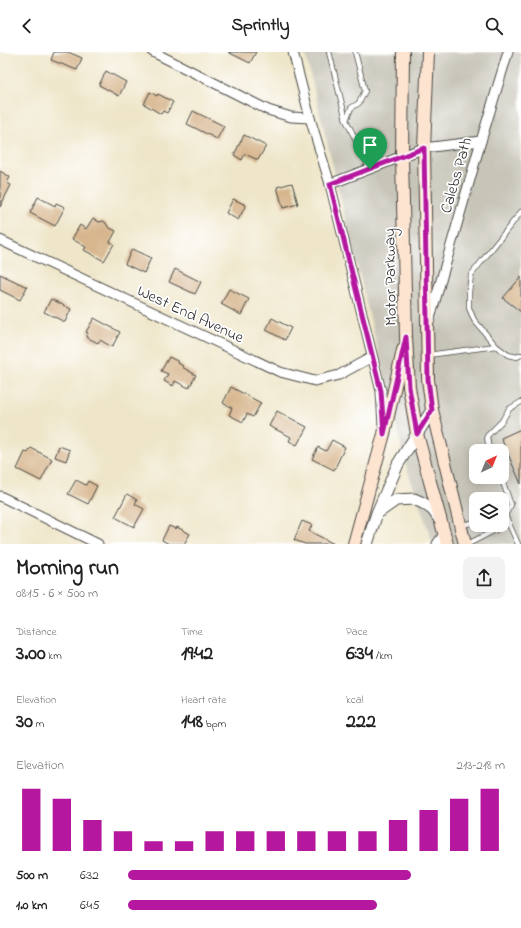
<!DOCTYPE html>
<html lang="en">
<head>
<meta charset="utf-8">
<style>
	:root { --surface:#fff; --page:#f2f2f2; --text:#222; --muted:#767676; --accent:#b5179e }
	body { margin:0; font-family:"Indie Flower",sans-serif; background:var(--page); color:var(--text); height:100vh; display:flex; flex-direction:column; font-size:15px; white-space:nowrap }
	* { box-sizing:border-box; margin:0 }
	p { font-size:13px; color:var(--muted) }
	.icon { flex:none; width:22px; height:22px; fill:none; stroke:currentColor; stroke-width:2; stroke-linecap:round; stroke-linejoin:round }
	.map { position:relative; height:492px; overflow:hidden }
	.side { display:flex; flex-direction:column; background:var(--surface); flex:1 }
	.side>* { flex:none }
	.needle { width:26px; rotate:43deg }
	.tools { position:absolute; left:469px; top:392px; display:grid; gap:8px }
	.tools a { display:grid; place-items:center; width:40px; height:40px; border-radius:8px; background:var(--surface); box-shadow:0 2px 10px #0003; font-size:20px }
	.pin { position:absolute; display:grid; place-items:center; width:34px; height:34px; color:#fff; margin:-41px -17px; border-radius:50% 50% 50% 0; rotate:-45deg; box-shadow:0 0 4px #0007 }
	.pin .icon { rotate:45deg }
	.round { display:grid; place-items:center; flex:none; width:42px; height:42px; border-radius:8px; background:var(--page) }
	.headline { display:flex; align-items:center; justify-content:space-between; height:68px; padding:0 16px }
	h1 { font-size:22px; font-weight:700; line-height:30px }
	.metrics { display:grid; grid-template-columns:repeat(3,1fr); gap:6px; height:68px; padding:4px 16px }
	.metrics div { display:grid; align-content:center }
	.metrics b { font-size:20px; font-weight:700 }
	.metrics small { font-size:11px; font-weight:400 }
	.metrics p { font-size:11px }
	.chart { height:112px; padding:8px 16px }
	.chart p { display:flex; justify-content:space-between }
	.chart svg { width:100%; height:72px; margin-top:4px; stroke:var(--accent); stroke-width:6 }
	ul { padding:0 16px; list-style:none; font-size:13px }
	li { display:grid; grid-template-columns:64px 48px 1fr; align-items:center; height:30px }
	li i { height:10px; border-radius:5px; background:var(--accent) }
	header { display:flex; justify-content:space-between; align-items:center; height:52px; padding:0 16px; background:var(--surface); font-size:18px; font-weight:700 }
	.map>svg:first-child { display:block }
</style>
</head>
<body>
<header><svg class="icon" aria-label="back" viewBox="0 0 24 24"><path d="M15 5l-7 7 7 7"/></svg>Sprintly<svg class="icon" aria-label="search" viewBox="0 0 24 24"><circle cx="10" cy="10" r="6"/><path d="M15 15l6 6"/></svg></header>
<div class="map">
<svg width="521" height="492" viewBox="0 0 521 492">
	<rect width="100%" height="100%" fill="#fff"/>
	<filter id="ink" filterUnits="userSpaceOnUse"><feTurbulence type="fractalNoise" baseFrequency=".025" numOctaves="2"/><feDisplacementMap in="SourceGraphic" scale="8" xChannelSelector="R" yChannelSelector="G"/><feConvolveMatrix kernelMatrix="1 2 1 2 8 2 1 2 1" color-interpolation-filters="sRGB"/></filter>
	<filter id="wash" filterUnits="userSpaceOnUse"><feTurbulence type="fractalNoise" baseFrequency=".012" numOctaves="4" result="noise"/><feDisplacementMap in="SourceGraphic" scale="16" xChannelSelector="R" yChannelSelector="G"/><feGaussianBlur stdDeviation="0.9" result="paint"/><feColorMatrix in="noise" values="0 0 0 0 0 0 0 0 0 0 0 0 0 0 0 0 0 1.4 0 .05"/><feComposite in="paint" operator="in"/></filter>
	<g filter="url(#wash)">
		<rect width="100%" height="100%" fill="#efe6c9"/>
		<path fill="#c7c5b8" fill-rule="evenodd" d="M305,0h216v492h-88l-26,-75zM476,399h26v26h-26zM476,447h26v26h-26z"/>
		<g id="blocks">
			<g fill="#d7b68e">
				<path d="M54,0h14l14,6 -5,12 -26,-10z"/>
				<path d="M228,0h28l-6,11z"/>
				<path d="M106,19l20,11 -7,14 -20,-11z"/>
				<path d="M150,40l7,4 1,-2 15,8 -6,11 -4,-2 -2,3 -17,-10z"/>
				<path d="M193,59l31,15 -7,13 -30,-15z"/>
				<path d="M244,83l22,11 -8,14 -13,-6 -3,6 -8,-5z"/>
				<path d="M0,119l10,6 -3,6 4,2 -11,22z"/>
				<path d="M292,131l6,21 -15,4 -6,-21z"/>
				<path d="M38,145l17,9 1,-3 9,4 -10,19 -25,-13z"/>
				<path d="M233,147l13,6 -8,15 -12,-7z"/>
				<path d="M93,166l6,4 4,-1 3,2 2,4 8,4 -6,11 4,2 -10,17 -20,-11 2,-3 -14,-8 8,-14 6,4z"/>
				<path d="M132,197l19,9 -7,15 -19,-9z"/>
				<path d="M175,217l26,13 -6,12 -26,-12z"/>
				<path d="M0,222l27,13 -7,13 -20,-10z"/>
				<path d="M521,225v35l-18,-14z"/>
				<path d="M229,237l20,10 -8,16 -20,-11z"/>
				<path d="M51,247l20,10 -6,13 -21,-10z"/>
				<path d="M94,266l26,14 -8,15 -12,-7 -2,3 -12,-6 2,-4 -2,-1z"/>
				<path d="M272,266l19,10 -6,12 -19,-10z"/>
				<path d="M169,305l10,5 -1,1 5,3 -1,1 14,8 -7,13 -14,-7 -2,5 -9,-5 4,-7 -7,-3z"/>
				<path d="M231,335l30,16 -8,14 -6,-3 -4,8 -14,-7 3,-7 -9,-5z"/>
				<path d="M277,359l30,16 -10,18 -8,-4 2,-4 -22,-11z"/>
				<path d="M521,377v55l-20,-46z"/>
				<path d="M332,388l13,7 -11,23 -22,-11 6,-12 8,4z"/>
				<path d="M59,394l11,4 -4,11 -11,-4z"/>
				<path d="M31,396l21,11 -11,22 -24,-12 8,-17 3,1z"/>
				<path d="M76,428l10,5 2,-4 9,5 -9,18 -20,-10z"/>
				<path d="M127,442l10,6 -2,4 9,5 -10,18 -19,-10z"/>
				<path d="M302,469l10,4 -3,6 25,13h-29l-11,-4z"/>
				<path d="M169,474l7,3 1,-2 13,7 -6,10h-15l-7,-4z"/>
			</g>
		</g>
	</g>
	<g filter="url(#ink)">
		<use href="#blocks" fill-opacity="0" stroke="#484743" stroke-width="1"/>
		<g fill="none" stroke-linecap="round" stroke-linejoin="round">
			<defs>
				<g id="service">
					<path d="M329,0l17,68 24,49"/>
					<path d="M346,68l5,-12 8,-5 6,-12 -10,-39"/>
					<path d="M521,160l-50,63 -2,17v16l5,12 22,26 12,9 9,2 4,-2"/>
					<path d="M428,303l68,-9"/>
					<path d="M489,399l-2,-15 15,-15 7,-12 12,-7"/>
					<path d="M501,425l10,28 -6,10 13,29"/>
					<path d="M462,473l14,-3"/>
					<path d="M468,492l41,-21 -7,-4"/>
				</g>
				<g id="minor">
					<path d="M153,0l115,58 23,7 19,1"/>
					<path d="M293,0l17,66 20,66 51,207 2,34"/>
					<path d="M330,132l94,-36 57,-7"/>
					<path d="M0,188l280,132 35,9 24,-6 33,-18"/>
					<path d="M429,270l52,-181 27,-89"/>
					<path d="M0,444l98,48"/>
					<path d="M437,492l8,-11"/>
				</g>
				<g id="tertiary">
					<path d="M379,460l17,-12 18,-1 9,4 10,7 7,10"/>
					<path d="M367,492l10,-31 21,-49 34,-54"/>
				</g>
				<g id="secondary">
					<path d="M403,0l-1,105 4,180 3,50 8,47 30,110"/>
					<path d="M428,0l-4,96 4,231 4,31 33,134"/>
					<path d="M354,492l30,-110 19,-84"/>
				</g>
			</defs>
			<use href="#service" stroke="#484743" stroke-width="6"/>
			<use href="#minor" stroke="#484743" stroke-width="11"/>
			<use href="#tertiary" stroke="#484743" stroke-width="13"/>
			<use href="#secondary" stroke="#484743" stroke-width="14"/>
			<use href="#service" stroke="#fff" stroke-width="4.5"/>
			<use href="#minor" stroke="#fff" stroke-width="9"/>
			<use href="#tertiary" stroke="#fff" stroke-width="11"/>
			<use href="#secondary" stroke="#fde4d1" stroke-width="12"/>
		</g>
	</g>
	<g fill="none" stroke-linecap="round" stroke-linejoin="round" filter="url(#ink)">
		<defs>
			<path id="route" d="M424,96l4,231 4,31 -15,24 -8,-47 -3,-50 -22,97 -3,-43 -51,-207z"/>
		</defs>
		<use href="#route" stroke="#fff" stroke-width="8"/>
		<use href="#route" stroke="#b5179e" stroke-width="5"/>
	</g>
	<g text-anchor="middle" stroke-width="3.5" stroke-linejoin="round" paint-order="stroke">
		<g font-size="16" fill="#2b2b2b" stroke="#fff">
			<text transform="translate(455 123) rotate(-74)" y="6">Calebs Path</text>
			<text transform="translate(389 225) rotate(-91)" y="6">Motor Parkway</text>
			<text transform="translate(191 261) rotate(25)" y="6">West End Avenue</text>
		</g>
	</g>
</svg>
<div class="tools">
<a><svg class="needle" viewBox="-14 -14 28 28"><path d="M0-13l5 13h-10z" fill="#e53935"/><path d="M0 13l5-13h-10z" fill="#767676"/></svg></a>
<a><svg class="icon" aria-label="layers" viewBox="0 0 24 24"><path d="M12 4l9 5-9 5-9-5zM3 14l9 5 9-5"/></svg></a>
</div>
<div class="pin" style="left:370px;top:117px;background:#1e9e55"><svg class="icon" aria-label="arrive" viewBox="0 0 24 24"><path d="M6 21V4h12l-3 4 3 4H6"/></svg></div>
</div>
<section class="side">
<div class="headline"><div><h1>Morning run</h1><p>08:15 · 6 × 500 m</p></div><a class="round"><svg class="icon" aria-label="share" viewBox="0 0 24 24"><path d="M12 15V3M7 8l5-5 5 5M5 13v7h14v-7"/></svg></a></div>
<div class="metrics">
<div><p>Distance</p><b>3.00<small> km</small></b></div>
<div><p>Time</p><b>19:42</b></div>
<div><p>Pace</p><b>6:34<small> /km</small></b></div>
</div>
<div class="metrics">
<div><p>Elevation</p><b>30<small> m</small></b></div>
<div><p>Heart rate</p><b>148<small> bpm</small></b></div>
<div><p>kcal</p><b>222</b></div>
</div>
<div class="chart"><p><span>Elevation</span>213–218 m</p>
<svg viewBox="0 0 160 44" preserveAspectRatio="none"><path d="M5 44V6M15 44V12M25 44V25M35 44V32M45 44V38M55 44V38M65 44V32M75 44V32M85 44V32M95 44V32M105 44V32M115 44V32M125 44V25M135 44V19M145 44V12M155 44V6"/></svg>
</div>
<ul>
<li><b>500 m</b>6:32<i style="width:75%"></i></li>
<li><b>1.0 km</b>6:45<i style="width:66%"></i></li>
</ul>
</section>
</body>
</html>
